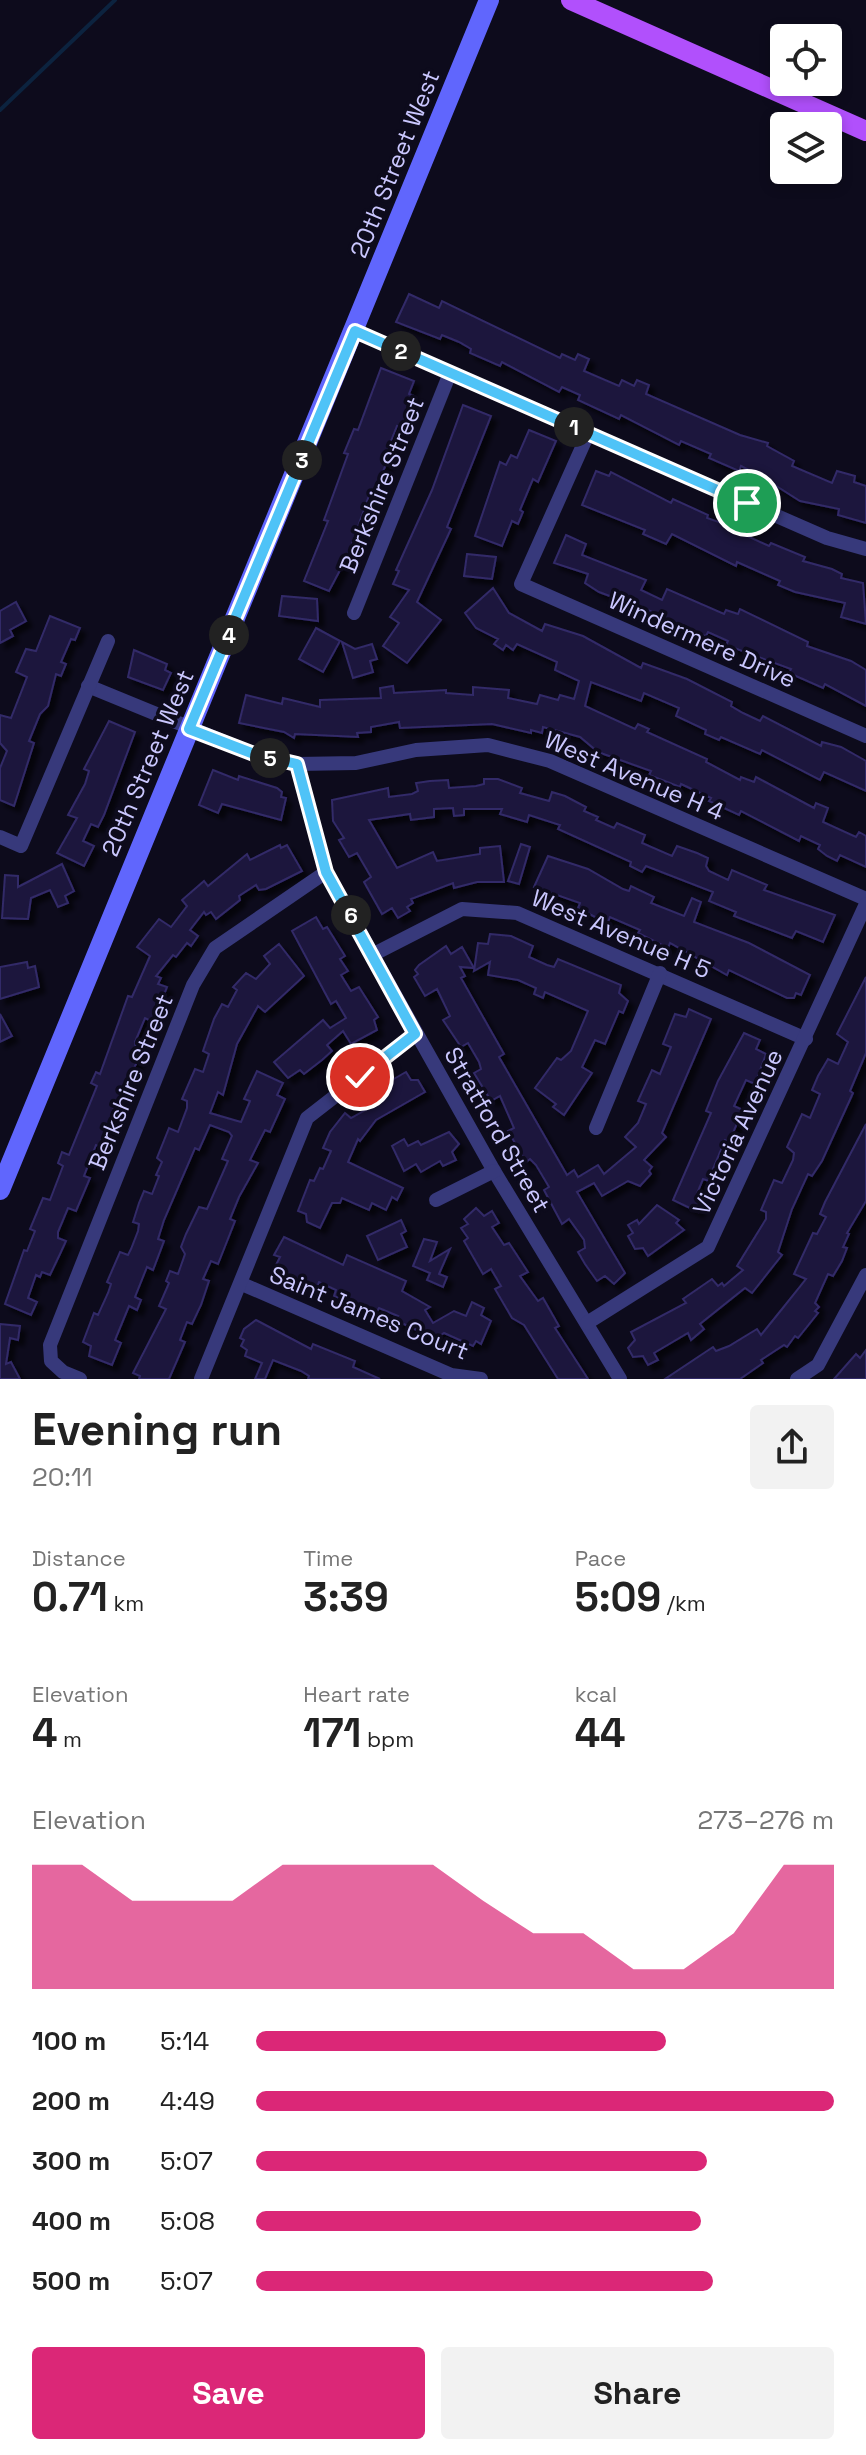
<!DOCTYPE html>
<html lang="en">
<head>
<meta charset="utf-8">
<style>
	:root { --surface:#fff; --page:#f2f2f2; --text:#222; --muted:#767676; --accent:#db2777 }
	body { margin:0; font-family:"Space Grotesk",sans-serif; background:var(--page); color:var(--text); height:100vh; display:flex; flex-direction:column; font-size:30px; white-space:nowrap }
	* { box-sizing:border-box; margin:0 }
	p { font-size:26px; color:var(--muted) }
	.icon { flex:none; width:44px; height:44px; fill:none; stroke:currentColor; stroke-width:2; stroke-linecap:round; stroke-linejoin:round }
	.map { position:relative; height:1379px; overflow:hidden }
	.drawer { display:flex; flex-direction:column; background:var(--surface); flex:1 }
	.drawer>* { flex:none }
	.fabs { position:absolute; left:770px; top:24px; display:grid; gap:16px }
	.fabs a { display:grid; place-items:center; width:72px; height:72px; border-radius:8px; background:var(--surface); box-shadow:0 4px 12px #0003; font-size:40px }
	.pin { position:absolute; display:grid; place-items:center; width:68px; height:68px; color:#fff; margin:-34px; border:4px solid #fff; border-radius:50%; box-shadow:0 2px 8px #0007 }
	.km { position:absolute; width:40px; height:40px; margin:-20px; border-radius:50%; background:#222; color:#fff; font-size:22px; line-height:40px; text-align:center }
	.round { display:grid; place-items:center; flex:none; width:84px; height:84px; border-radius:8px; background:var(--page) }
	.overview { display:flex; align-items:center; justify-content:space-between; height:136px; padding:0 32px }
	h1 { font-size:44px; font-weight:600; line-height:60px }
	.metrics { display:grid; grid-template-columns:repeat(3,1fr); gap:12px; height:136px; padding:8px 32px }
	.metrics div { display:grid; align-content:center }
	.metrics b { font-size:40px; font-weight:600 }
	.metrics small { font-size:22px; font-weight:400 }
	.metrics p { font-size:22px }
	.chart { height:224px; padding:16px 32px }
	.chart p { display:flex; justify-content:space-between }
	.chart svg { width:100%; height:144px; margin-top:8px; fill:var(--accent); opacity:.7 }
	.cta { display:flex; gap:16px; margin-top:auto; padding:16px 32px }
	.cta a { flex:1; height:92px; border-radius:8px; background:var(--accent); color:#fff; font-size:32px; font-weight:600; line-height:92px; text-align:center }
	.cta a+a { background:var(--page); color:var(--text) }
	ul { padding:0 32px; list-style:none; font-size:26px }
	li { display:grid; grid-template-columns:128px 96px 1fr; align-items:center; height:60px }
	li i { height:20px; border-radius:10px; background:var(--accent) }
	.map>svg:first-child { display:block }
</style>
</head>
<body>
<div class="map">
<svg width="866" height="1379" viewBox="0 0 866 1379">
	<defs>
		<filter id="shadow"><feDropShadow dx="5.5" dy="5.5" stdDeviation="2" flood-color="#0009"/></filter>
	</defs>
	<rect width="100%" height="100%" fill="#0d0b1c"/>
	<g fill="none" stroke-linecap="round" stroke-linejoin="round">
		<path stroke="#0c233f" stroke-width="4" d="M0,110l115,-110"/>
	</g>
	<g fill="#1d183d" stroke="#322a68" stroke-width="2" filter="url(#shadow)">
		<path d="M409,294l30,14 3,-7 118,57 2,-4 13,6 3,-6 11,5 -5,12 35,15 3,-6 12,6 3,-6 12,5 -3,9 94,41 28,8 -1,3 27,15 -2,5 40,17 5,-12 18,5 -1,6 12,4v37l-28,-8 1,-6 -39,-8 -41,-26 -18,-9 -2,5 -30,-13 2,-4 -30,-13 -2,4 -58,-30 -2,4 -41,-19 2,-5 -18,-8 -3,5 -57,-30 -2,4 -30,-13 1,-4 -12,-7 -17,-7 -2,4 -44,-17z"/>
		<path d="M381,368l33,13 -5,13 5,2 -13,31 -4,-1 -12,30 4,1 -14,34 -4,-1 -23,65 -19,36 -25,-10 24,-60 -4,-1 24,-66 -4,-1 10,-24 4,1z"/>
		<path d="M463,405l28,11 -44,111 4,2 -34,73 24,18 -34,43 -24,-17 16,-23 -9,-6 19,-27 -16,-6 6,-13 -3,-1 36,-80z"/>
		<path d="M529,430l27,11 -18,41 -5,-3 -13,31 3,2 -5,12 -6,-3 -10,25 -27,-10 25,-74 6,3 5,-10 6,3z"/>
		<path d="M596,471l13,5 2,-4 60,31 2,-4 35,16 -1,3 43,15 -1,4 20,9 2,-3 34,14 -2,4 29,8 10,5 -1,4 22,5 3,41 -25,-7 4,-14 -50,-11 -17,-7 2,-4 -43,-19 -1,4 -64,-32 -6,10 -23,-10 2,-4 -63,-25z"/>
		<path d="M566,535l20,9 -4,11 64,25 -5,10 21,10 5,-11 57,25 2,-4 12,4 2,-5 68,33 -1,4 44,15 15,9v36l-41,-22 -2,4 -34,-15 2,-4 -65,-24 2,-4 -20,-9 -2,4 -17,-4 -39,-21 -51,-19 -14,-9 3,-9 -34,-11z"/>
		<path d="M467,554l29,3 -4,22 -28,-3z"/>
		<path d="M493,588l16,25 33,18 3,-7 38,12 58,32 2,-5 44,16 45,23 -1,4 12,7 17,8 3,-5 58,30 1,-4 19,5 25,14v30l-42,-19 -4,8 -58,-30 -2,4 -39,-17 -2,3 -14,-6 1,-4 -30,-14 3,-8 -35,-15 -3,8 -50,-19 -6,24 50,23 3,-5 11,5 -2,3 60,27 -1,3 34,18 1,-3 13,5 2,-5 58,31 2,-5 12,5 -5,14 33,15 3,-5 7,4v31l-26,-12 -3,6 -10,-5 -9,-7 2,-4 -19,-9 -2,5 -58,-30 -2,4 -30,-14 2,-3 -30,-14 -1,3 -18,-7 -13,-5 2,-4 -53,-19 -18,-15 -37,-10 -1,6 -11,-3v3l-39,-9 -92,4 -1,-6 -28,5v5l-14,1 1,4 -63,-3 -1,4 -10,-6 -45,-9 7,-28 36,9 1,-6 37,9v-7l61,-2 -1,-10 13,-2 1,7 52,-3v3l27,2v-8l36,3 -1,8 29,6 3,-9 18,5 2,-5 14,4 5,-18 -24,-11 2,-8 -40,-18 -4,6 -7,-5 -3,5 -9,-6 4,-5 -22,-11 -11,-15z"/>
		<path d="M282,596l35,3 1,22 -39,-5z"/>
		<path d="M16,602l10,19 -16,9 3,6 -13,7v-32z"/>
		<path d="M50,616l30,12 -5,12 -4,-1 -10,23 5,2 -5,12 -5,-2 -8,32 -8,8 -11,27 5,2 -20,63 -14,-6v-32l7,-17 -7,-8v-28l11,3 16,-41 -11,-5 10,-23 10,2z"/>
		<path d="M316,628l24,13 -17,31 -24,-13z"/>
		<path d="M342,642l13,7 17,-5 5,15 -7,2 3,11 -20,6z"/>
		<path d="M134,650l33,14 -2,6 6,3 -8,17 -35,-13z"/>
		<path d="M109,721l26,11 -31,83 -6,12 -7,-3 -8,17 11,5 -10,20 -27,-13 20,-35 -9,-3 17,-31 4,-13 -5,-2z"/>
		<path d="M213,770l25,10 1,-4 38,12 5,4 -1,5 5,1 -5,22 -59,-16 -4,9 -19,-8z"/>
		<path d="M484,779h14l24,9 -2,5 29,8 3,-9 13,4 21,11 -2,4 14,6 -2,3 18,8 3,-5 28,12 -3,8 30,13 5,-10 20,7 11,5 -2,8 3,5 19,9 4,-10 35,15 -3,5 71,25 -12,27 -27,-11 -4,7 -58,-22 2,-4 -27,-11 4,-9 -67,-26 -4,6 -12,-6 1,-4 -73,-33 2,-4 -31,-10 -2,7 -27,-8 2,-5h-38v6l-10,1 -1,-8 -19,1v8l-23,3 -1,-6 -41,6 28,48 36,-16 4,9 43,-7v-6l20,-2 4,36h-27l-23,6 -1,-5 -42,16 2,4 -6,4 3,4 -12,7 -6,-10 -10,6 -18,-32 7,-5 -14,-24 -8,4 -10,-17 5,-2 -11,-17 -1,-21 56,-12 1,9 23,-3 6,-3 -2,-8 14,-2 18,-1 1,8 27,-2 8,-2z"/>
		<path d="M521,844l9,3 -11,37 -11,-3z"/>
		<path d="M280,845l1,3 6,-3 15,26 -36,18 -7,1 -3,-5 -17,11 1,4 -24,19 -5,-7 -5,3 -2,-3 -14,18 8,6 -7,10 -4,-3 -11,14 -3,-2 -17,21 5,2 -3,6 9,3 -14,35 -8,-4 -10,24 1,8 6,2 -30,60 5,2 -13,34 -8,-3 -12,31 6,2 -14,33 -8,-3 -10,24v6l8,3 -6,13 -10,21 -8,-3 -2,5 -4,-2 -8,23 9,4 -6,13 -26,-11 19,-54 3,1 8,-20 -5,-2 13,-31 7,2 13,-34 -5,-3 4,-11 7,3 28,-69 -6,-3 5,-11 4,2 28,-78 4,1 18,-41 -13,-9 22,-28 12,8 16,-21 -5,-6 22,-19 4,5 39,-32 3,6z"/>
		<path d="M548,856l40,13 35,20 6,2 2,-5 23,11 -3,6 33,13 8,-18 9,4 -7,20 55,21 61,32 -9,20 -5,-2 -2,5h-7l-58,-28 -2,5 -57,-32 -2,5 -30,-15 2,-3 -30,-13 -2,5 -13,-5 -17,-9 2,-5 -46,-16z"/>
		<path d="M62,864l12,27 -9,5 3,7 -10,4 -8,-17 -19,8 -3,21 -26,-1 3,-43 13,1v11z"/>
		<path d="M316,917l7,12 4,-2 18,29 -5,3 8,12 -7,4 10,16 8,-4 19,30 -4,3 3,10 -26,14 -8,-13 -16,14 5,6 -10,9 -18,14 -4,-4 -12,8 -14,-16 49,-42 7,8 16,-10 -10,-17 -5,3 -39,-73z"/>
		<path d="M490,934l21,2 22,10 -4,11 18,8 7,2 4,-8 63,26 -2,8 9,8 -5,12 -4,-2 -14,33 -10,-4 -13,27 10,6 -28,42 -11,-8 3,-3 -21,-16 22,-30 4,2 10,-9 17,-40 -43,-19 -2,6 -9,-4 2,-6 -18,-8 -30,-5 2,-13 -16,9 4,-28 10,1z"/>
		<path d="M279,944l25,32 -39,36 -7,-6 -21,38 -14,51 -5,-3 -8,21 31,9 9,-21 -6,-2 13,-28 26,12 -6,12 8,4 -15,33 -5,-2 -15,30 8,3 -19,34 -9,22 5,2 -17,43 -7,-3 -8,18 6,2 -8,24 -9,19 -5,-2 -7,18 5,2 -16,37h-30l1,-3 -7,-3 33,-64 -7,-3 10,-23 -3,-2 4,-10 8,3 7,-20 -4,-7 5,-13 13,-27 8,2 21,-48 -6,-2 10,-23 -3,-4 -19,-7 -11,25 -4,-2 -31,72 -6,19 6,2 -11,29 -6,-3 -12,30 6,3 -4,10 -8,-4 -14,34 6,3 -9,22 -23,-9 2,-10 -8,-4 11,-29 4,2 10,-22 3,-9 -4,-2 13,-30 8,3 3,-6 7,-18 1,-7 -6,-2 6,-19 5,-12 8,3 7,-18 -3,-1 6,-13 -5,-4 12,-30 9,4 9,-24v-7l-5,-2 13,-30 8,3 6,-18 -6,-3 11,-32 8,-15 6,3 9,-17 -4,-3 13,-14 10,6 14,-15 -6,-8z"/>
		<path d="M446,946l5,8 11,-7 12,21 -14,-1 5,9 -4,2 43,76 -5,3 68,118 7,-5 4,7 20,-12 6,9 32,-27 -11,-10 13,-14 8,-19 -8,-3 14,-31 8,4 11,-27 -8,-3 12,-30 11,3 3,-8 22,10 -49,114 4,4 -22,23 8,7 -3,4 2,3 -11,12 -12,-5 -26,15 -8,-13 -17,9 48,81 -11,11 -9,-8 -8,5 -12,-17 -7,-12 7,-4 -1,-8 -15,-21 -7,5 -18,-34 5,-3 -13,-22 -6,-6 -4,3 -18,-31 6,-3 -14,-32 -9,5 -17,-28 7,-4 -2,-7 -11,-19 -7,4 -18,-27 7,-4 -13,-27 -12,7 -11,-19 4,-3 -3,-4 4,-5z"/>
		<path d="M27,962l1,6 7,-2 4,21 -39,12v-32z"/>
		<path d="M866,977v76l-16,38 3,2 -31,68 -10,15 -4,-2 -16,35 -14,43 4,3 -30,38 -7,-5 -45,36 4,5 -13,11 -3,-7 -34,20 4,7 -10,5 -5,-9 -10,1 -5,-9 7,-8 -4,-8 55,-29 -3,-4 29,-20 6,7 4,-3 2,3 19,-16 -6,-4 29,-47v-7l-5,-2 13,-30 8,3 11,-23 1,-7 -7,-6 15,-33 8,4 10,-24 -8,-4 6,-14 10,-17 10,5 10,-22 -11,-8z"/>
		<path d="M0,1014l12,22 -12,6z"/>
		<path d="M744,1033l16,7 -4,9 10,5 -11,30 -9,-4 -12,26 9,4 -14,32 -4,-2 -12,29 4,2 -5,11 -9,-3 -7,17 8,4 -6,12 -25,-12 38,-87 -5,-2 12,-30z"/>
		<path d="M406,1072l5,8h7l7,12 -49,28 -16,21 -2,-2 -10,23 55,26 -6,12 -5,-3 -6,13 -14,-7 -3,7 -27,-12 -2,5h-8l-12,25 -13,-6 -1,-8 -8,-3 12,-31 4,1 6,-13 3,1 8,-18 -8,-3 7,-16 15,-19 6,5 34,-19 -7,-11z"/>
		<path d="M866,1124v77l-19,32 2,1 -6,13 4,1 -5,13 -9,15 -5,-2 -13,29 4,4 -4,4 3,2 -20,25 -3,-2 -8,11 -3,-2 -23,15 2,3 -23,16h-75l48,-32 3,4 13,-5 28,-17 4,6 21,-26 24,-30 -12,-5 19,-41 4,1 9,-17 -6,-3 5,-12z"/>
		<path d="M449,1132l10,12 -7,8 4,8 -13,6 -3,-5 -19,11 -5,-8 -12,7 -12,-25 12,-7 4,7 10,-5 3,4z"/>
		<path d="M657,1205l22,15 -3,3 8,7 -36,26 -5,-8 -8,1 -7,-13 5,-3 -5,-8 9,-5 2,4z"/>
		<path d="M476,1208l8,8 8,-5 7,12 -7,4 12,18 5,-2 19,29 -8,4 18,25 5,-3 16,28 -4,2 33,51h-30l-34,-54 -12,-7 -17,-29 6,-3 -10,-17 -8,5 -19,-33 4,-3 -7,-10 7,-4 -4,-5z"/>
		<path d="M401,1220l5,11 -5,3 6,13 -29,13 -11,-24z"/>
		<path d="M284,1237l59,28 4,-10 59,26 -4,10 28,16 -5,3 8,13 21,-12 12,5 6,-14 12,6 -3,7 10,6 -10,23 -5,-3 -3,5 -29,-13 -8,6 -41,-19 3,-4 -19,-8 -3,5 -42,-17 2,-6 -17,-8 -2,5 -43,-18 6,-12 -6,-2z"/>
		<path d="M424,1239l13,3 -7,19 20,-12 -11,25 8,3 -4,10 -16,-7 3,-7 -17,-7z"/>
		<path d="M256,1320l55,29 2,-5 42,17 -2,6 27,12h-72l1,-3 -8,-5 -28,-11 -8,19h-10l7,-16 -17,-7 2,-6 -6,-4 3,-6 -4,-2 4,-9z"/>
		<path d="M0,1324l20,2 -2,14 -8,-2 -4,26 5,-2 9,17h-20z"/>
		<path d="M866,1350v29h-32l22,-25 4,4z"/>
	</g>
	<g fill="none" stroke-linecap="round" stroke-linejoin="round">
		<g stroke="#37397b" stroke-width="14">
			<path d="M355,331l472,207 39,11"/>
			<path d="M588,434l-67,150 345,152"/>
			<path d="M354,613l96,-240"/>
			<path d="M88,686l166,68 43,10 59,-1 60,-13 72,-5 62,16 316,138"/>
			<path d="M297,764l29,108 168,299 126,208"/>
			<path d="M0,837l21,9 87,-205"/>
			<path d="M374,954l88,-45 55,4 289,126"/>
			<path d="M596,1128l64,-155"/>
			<path d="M436,1200l58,-29"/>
			<path d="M242,1284l209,91 30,4"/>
			<path d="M587,1323l121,-76 158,-343"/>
			<path d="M80,1379l-17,-7 -12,-11 -1,-16 143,-360 22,-37 111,-76"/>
			<path d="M201,1379l106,-261 108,-84"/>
			<path d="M797,1379l21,-14 48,-90"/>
		</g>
		<path stroke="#6066fd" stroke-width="20" d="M0,1190l489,-1190"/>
		<path stroke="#b150fc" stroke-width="20" d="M571,0l295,131"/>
	</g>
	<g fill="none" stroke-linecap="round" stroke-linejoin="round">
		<defs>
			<path id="route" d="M360,1077l55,-43 -89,-162 -29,-108 -43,-10 -65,-25 166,-398 392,172"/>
		</defs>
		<use href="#route" stroke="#fff" stroke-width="16"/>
		<use href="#route" stroke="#4fc3f7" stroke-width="10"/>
	</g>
	<g text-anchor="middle" stroke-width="7" stroke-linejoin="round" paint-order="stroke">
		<g font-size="24" fill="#cac7fe" stroke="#0d0b1c">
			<text transform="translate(395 164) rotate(-68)" y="8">20th Street West</text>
			<text transform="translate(382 485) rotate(-68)" y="8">Berkshire Street</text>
			<text transform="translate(702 640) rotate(24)" y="8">Windermere Drive</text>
			<text transform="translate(148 763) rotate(-67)" y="8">20th Street West</text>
			<text transform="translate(634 776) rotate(23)" y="8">West Avenue H 4</text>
			<text transform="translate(621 934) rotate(23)" y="8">West Avenue H 5</text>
			<text transform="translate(131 1082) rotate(-68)" y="8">Berkshire Street</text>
			<text transform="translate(497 1130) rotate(60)" y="8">Stratford Street</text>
			<text transform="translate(738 1132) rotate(-65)" y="8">Victoria Avenue</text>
			<text transform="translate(369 1313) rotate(22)" y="8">Saint James Court</text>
		</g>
	</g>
</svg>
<div class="fabs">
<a><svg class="icon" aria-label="locate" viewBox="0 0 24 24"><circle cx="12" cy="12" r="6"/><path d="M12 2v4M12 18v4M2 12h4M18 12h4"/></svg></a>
<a><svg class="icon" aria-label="layers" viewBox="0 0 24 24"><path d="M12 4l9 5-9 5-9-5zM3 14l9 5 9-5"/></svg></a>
</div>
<div class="pin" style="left:747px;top:503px;background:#1e9e55"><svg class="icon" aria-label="arrive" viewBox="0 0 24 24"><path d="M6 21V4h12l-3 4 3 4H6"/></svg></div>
<div class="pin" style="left:360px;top:1077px;background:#d93025"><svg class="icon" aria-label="check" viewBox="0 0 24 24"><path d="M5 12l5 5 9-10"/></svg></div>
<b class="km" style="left:574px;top:427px">1</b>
<b class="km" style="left:401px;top:351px">2</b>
<b class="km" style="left:302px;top:460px">3</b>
<b class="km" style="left:229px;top:635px">4</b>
<b class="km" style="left:270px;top:758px">5</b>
<b class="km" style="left:351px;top:915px">6</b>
</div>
<section class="drawer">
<div class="overview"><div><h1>Evening run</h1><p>20:11</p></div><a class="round"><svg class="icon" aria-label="share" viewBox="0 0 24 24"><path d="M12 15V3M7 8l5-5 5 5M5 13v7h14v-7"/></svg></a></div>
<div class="metrics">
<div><p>Distance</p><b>0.71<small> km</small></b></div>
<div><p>Time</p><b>3:39</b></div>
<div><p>Pace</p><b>5:09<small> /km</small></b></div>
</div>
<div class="metrics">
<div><p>Elevation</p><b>4<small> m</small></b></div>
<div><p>Heart rate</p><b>171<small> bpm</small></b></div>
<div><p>kcal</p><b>44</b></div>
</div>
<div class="chart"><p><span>Elevation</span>273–276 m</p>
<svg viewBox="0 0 160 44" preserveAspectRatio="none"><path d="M0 44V6L10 6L20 17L30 17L40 17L50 6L60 6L70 6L80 6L90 17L100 27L110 27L120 38L130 38L140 27L150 6L160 6V44z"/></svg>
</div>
<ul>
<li><b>100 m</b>5:14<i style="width:71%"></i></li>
<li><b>200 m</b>4:49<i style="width:100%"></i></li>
<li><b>300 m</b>5:07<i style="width:78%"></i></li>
<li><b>400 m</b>5:08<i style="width:77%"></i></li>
<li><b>500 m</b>5:07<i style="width:79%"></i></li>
</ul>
<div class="cta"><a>Save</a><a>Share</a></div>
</section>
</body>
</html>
